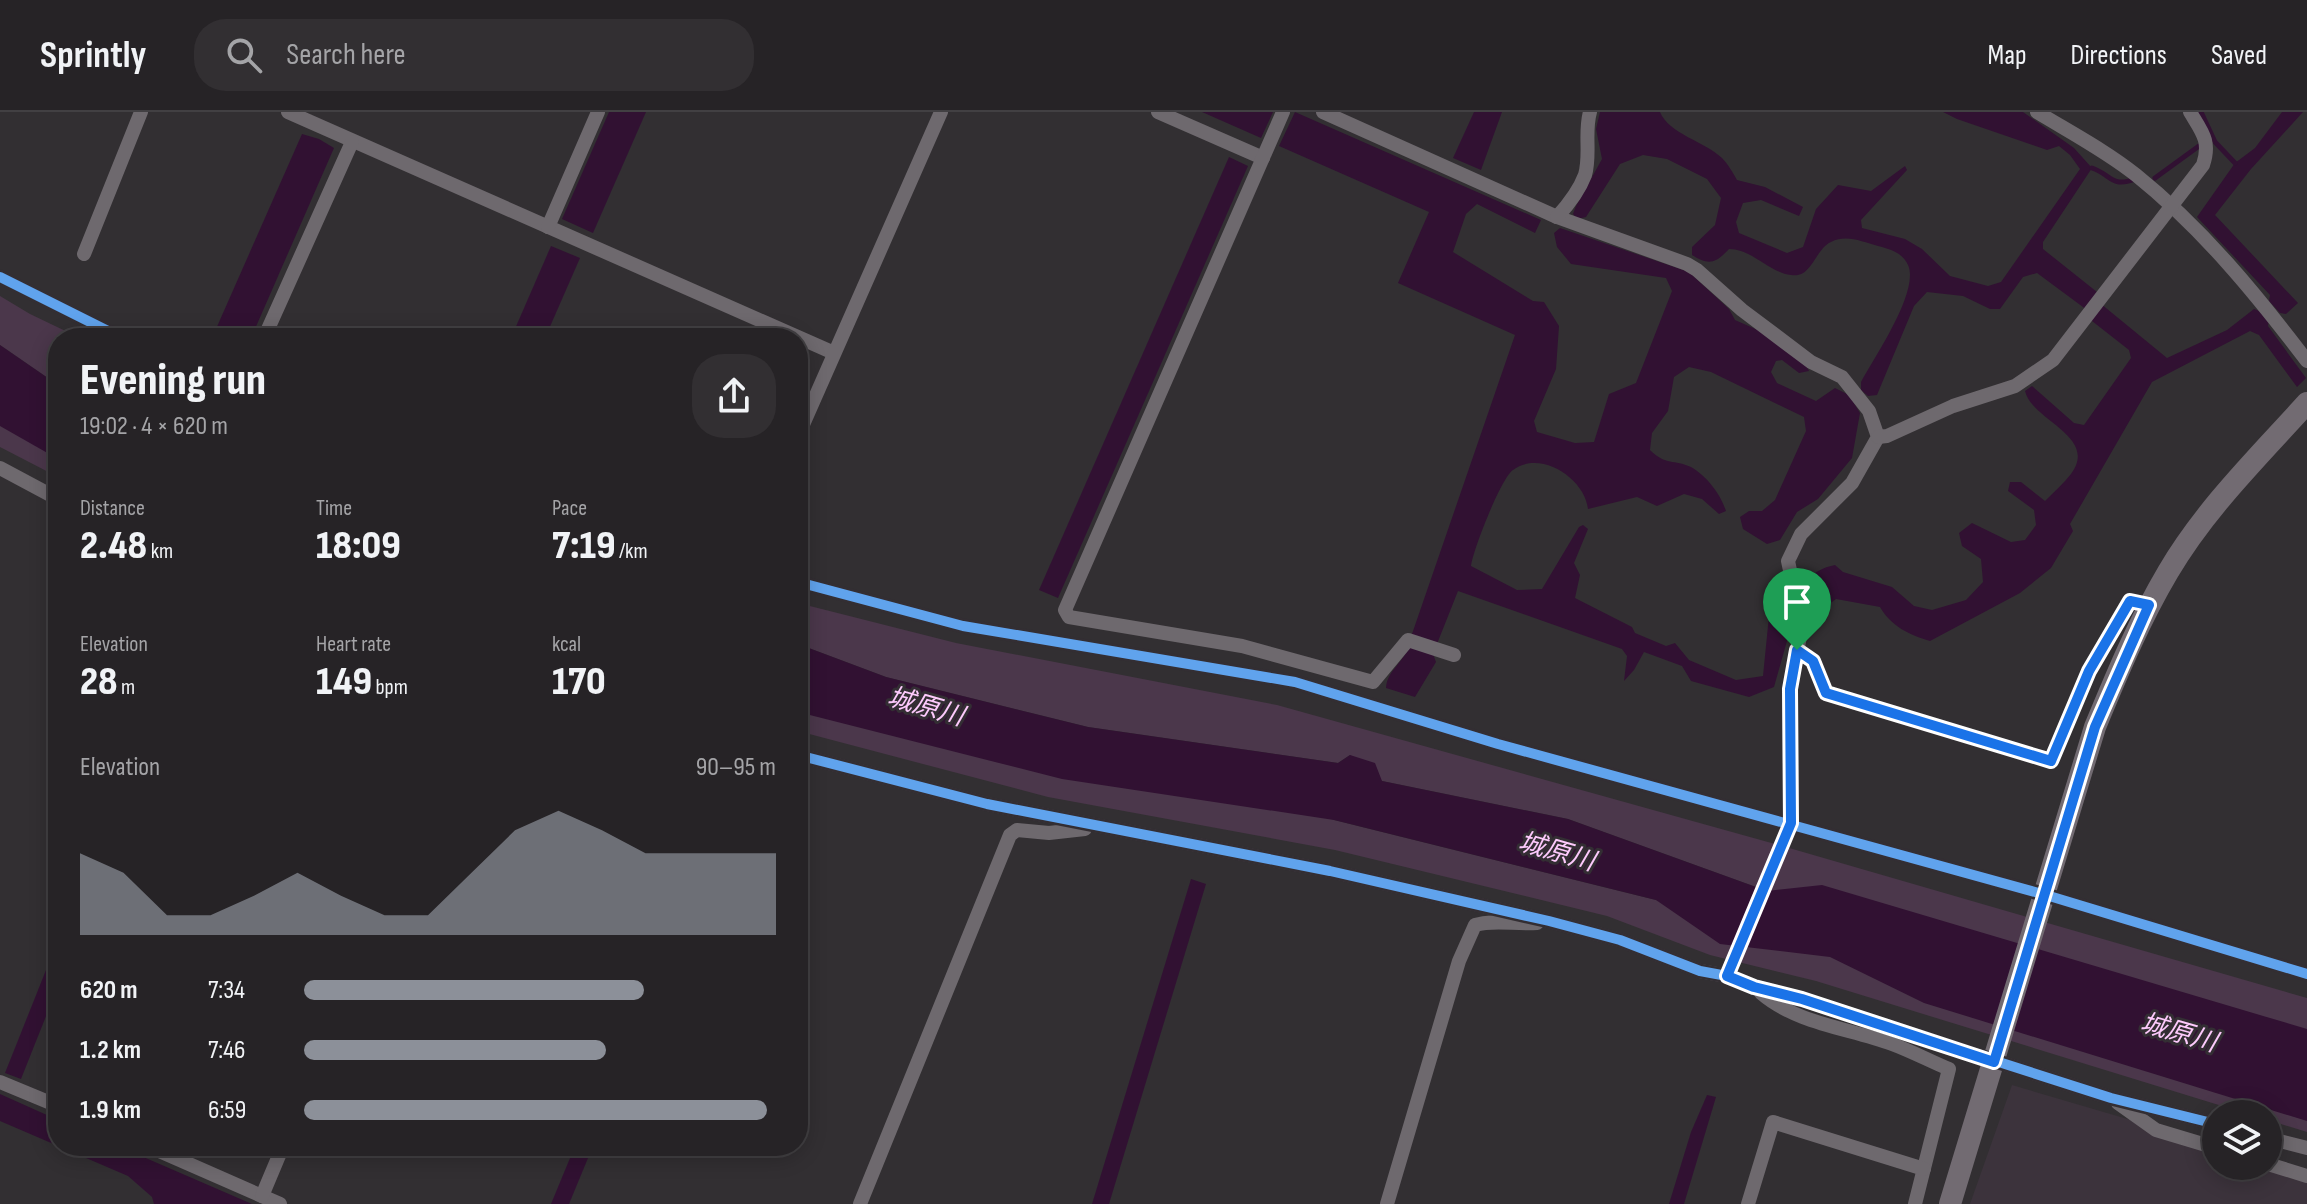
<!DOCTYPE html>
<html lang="en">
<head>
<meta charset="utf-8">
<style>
	:root { --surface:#262326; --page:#322f32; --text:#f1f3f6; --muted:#a4a4a7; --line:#424043; --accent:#8c9099 }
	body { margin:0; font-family:"Sofia Sans Condensed","Noto Sans JP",sans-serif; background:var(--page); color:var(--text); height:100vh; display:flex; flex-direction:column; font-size:30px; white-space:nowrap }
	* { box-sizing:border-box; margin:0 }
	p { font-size:26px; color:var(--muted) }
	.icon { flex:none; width:44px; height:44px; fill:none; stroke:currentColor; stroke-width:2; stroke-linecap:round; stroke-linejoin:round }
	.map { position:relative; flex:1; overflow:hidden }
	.panel { position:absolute; left:48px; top:216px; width:760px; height:828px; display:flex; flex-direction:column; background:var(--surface); border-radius:32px; box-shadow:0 4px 20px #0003,0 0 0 2px var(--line) }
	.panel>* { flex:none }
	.controls { position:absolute; left:2202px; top:988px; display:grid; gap:16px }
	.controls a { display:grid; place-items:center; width:80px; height:80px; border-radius:50%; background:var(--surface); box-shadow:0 4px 20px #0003,0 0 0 2px var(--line); font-size:40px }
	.pin { position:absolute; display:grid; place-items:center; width:68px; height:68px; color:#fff; margin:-82px -34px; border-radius:50% 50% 50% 0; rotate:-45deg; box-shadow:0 0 8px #0007 }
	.pin .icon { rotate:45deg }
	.round { display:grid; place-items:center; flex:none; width:84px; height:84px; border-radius:32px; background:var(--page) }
	.overview { display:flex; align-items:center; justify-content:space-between; height:136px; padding:0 32px }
	h1 { font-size:44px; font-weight:800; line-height:60px }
	.metrics { display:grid; grid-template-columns:repeat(3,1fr); gap:12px; height:136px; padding:8px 32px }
	.metrics div { display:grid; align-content:center }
	.metrics b { font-size:40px; font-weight:800 }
	.metrics small { font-size:22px; font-weight:400 }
	.metrics p { font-size:22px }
	.chart { height:224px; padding:16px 32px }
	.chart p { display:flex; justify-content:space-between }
	.chart svg { width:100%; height:144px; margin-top:8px; fill:var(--accent); opacity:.7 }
	ul { padding:0 32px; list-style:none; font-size:26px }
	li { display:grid; grid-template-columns:128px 96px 1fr; align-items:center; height:60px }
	li i { height:20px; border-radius:10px; background:var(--accent) }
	header { display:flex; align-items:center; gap:48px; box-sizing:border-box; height:112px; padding:0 40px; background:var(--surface); border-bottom:2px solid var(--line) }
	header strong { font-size:38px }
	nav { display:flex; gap:44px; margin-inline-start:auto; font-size:28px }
	.search { width:560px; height:72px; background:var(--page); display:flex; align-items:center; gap:20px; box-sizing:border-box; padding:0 28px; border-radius:32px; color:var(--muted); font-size:30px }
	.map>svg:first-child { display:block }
</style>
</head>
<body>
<header>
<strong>Sprintly</strong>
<div class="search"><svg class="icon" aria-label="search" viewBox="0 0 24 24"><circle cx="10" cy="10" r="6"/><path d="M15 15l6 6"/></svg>Search here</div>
<nav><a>Map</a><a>Directions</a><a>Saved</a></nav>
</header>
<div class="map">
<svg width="2307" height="1092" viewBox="0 0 2307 1092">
	<rect width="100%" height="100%" fill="#322f32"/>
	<path fill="#3c333c" d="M2012,973l204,60v21h52l39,6v32h-337z"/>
	<g fill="#4b374b">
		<path d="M0,184l30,18 50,24h-22v47l-58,-40z"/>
		<path d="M0,293l58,36v36l-58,-30z"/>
		<path d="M798,491l158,40 321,62 498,139 532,154v56l-540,-163 -199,-72 -186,-38 -32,-26 -12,8 -250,-36 -202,-50 -88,-33z"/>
		<path d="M798,585l471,99 65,24 516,128 457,148v36l-39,-12v-6h-20l-432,-133 -106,-26 -103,-39 -272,-66 -287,-53 -250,-66z"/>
	</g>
	<g fill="#311132">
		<path d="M609,0h37l-53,121 -31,-14z"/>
		<path d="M1202,0h71l-12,26z"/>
		<path d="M1295,0l246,108 -6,13 -58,-29 -11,10 -13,38 80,49 11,1 15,24 -3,43 -22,52 3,11 38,11 19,-1 15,-48 27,-11 36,-92 -6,-13 -95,-14 -14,-17 -3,-14 6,-5 129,44 40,37 6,11 25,11 46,34 3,6 -10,2 -17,-13 -6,1 -5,11 6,11 39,18 19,-13 14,7 11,18 -8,45 -34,41 -21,13 -17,28 -13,4 -24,-15 -3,-12 9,-6h13l13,-11 31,-69 -2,-14 -93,-45 -22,-5 -15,10 -6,34 -16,22 -2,17c16,16 24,9 41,17 16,9 30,28 35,44l-7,3 -17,-15 -18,-5 -27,12 -20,-9 -49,12c-3,-30 -47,-60 -75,-39 -12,8 -40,80 -42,96l46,24 25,-1 37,-62 4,-2 5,4 -14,34 6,12 -5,23 57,29 3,6 31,13 9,-3 14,17 47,20 27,-4 8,-80 9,-3 7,6 14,-5c4,-17 18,-26 34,-29l8,7 49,15 22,19 18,4 34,-10 17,-18 -2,-23 -19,-13 -3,-13 13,-10 39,19 14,-2 11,-15 -2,-15 -26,-19 2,-9h11l24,19c9,-9 19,-18 26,-27 28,-38 -39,-53 -46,-83l7,-5 42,37 10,2 47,-67 -2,-8 -37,-29 -5,-11 -50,-37 -14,4 -23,32h-10l-27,-13 -36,-4 -13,14 -37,89 -9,1 -7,-6v-8c13,-24 59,-91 47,-117 -5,-12 -18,-16 -30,-19 -16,-4 -31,-12 -47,-4 -16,7 -19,37 -40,33 -23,-3 -39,-26 -62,-26 -13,14 -20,17 -37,6v-8l23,-22 6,-27 -14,-19 -40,-20 -24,-4 -23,9 -34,53 -9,2 -4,-5 3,-8 26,-47 -6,-30 4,-17h60c9,22 44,29 62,46 6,6 11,15 15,22l28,7 38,20 -4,9 -38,-16 -18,3 -7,19 3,11 48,20 16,-6 13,-38 22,-24 33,6 34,-25 2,4 -46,50 1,8 43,11 17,10 28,27 38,10 13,-4 79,-113 -10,-14 -11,-9 -12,4 -90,-31 -14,-7h80l51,36 18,20 -49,74v7l54,43 -2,7 72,59 60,-28 27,-21 8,3 7,8 -1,6 38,52 -9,9 -38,-52 -9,-4 -98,51 -82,142 3,7 -22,37 -31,25 -90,48c-21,-6 -39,-15 -50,-34l-44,-8 -20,15 -12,-7 -15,4 -2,30 -13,46 -25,10 -58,-16 -9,-15 -38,-14 -10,18 -10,11 3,-25 -5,-7 -164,-58 -25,63 3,8 -21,35 -29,-9c1,-20 24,-28 26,-54l103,-299 -117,-52 31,-71 -150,-66z"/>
		<path d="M1474,0h28l-21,58 -28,-12z"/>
		<path d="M2282,0h21l-52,57 -36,46 83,88 -12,11 -6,-1 -11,-12 1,-6 -73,-78 38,-54 20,-15z"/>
		<path d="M302,22l17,5 15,9 -83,190h-39z"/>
		<path d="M1229,45l19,9 -190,432 -19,-8z"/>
		<path d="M551,134l29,12 -35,80h-34z"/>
		<path d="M0,233l58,40v74l-58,-33z"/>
		<path d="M798,532l88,33 202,50 250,36 12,-8 25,8 7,18 186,38 199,72 55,-6 485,144v92l-383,-118 -94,-46 -110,-13 -64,-44 -322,-80 -272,-41 -264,-67z"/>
		<path d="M1191,767l15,5 -97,320h-17z"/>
		<path d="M58,828v46l-37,93 -16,-6z"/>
		<path d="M0,982l58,26v26h60l134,58h-98l-2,-7 -24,-21 -128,-55z"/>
		<path d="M1707,983l9,2 -32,107h-15l22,-72z"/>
		<path d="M575,1034h18l-24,58h-18z"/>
	</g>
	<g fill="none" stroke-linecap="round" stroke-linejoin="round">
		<g stroke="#311132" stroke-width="5">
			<path d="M2201,0l14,30 20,21"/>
			<path d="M2092,56c20,7 19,20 43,11"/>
			<path d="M2155,66l44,-32"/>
		</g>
		<g stroke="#6e696e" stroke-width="14">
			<path d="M288,0l546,241"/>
			<path d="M1158,0l105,46"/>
			<path d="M1283,0l-218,498 4,7 173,29 131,36 35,-42 46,15"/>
			<path d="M1323,0l234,105 130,47 10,6 45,40 69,52 31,15 27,34 9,26 -26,46 -51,51 -13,27 14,65 -12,63 1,134 -64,153"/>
			<path d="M2037,0c33,20 69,39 99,63 66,53 120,119 171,186"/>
			<path d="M1557,105c11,-12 22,-26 28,-42 6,-20 -1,-43 5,-63"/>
			<path d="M548,115l50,-115"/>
			<path d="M84,142l57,-142"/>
			<path d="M264,226l88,-196"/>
			<path d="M798,324l143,-324"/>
			<path d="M1878,325l9,-1 66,-30 62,-20 38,-26 150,-195c8,-24 -1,-33 -13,-53"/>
			<path d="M0,356l58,31"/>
			<path d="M1797,538l16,11 13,32 225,68 38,-90 41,-70 19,4"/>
			<path d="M798,643l189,49 343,67 219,50 71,19 80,31 27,5 27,11 48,12 309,99 105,26"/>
			<path d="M1761,881c36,31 88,35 131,51 19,7 38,17 57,25l-34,135"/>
			<path d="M0,970l58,24"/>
			<path d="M2118,991l38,27 60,18"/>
			<path d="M2268,1026l39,10"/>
			<path d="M148,1034l132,58"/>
			<path d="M2268,1052l39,12"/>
			<path d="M262,1084l21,-50"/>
			<path d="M860,1092l150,-369 7,-5 32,3 36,-4"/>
			<path d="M1387,1092l72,-243 16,-36c20,-6 41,0 62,-2"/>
			<path d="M1748,1092l25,-82 151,47"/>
		</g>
		<path stroke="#726b72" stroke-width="22" d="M1950,1092l145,-477c22,-53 44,-106 73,-155 37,-63 90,-115 139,-169"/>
		<defs>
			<g id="cycleway">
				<path d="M0,165l122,61"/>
				<path d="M798,470l165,44 332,56 203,62 548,151 261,79"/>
				<path d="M798,643l189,49 343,67 219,50 71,19 80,31 27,5 27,11 48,12 309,99 105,26"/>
			</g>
		</defs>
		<use href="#cycleway" stroke="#332e33" stroke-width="15"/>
		<use href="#cycleway" stroke="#60a3ed" stroke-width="10"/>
	</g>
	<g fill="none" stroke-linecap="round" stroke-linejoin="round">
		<defs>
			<path id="route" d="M2130,489l19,4 -54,122 -101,335 -192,-63 -48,-12 -27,-11 64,-153 -1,-134 7,-39 16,11 13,32 225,68 38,-90z"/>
		</defs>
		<use href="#route" stroke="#fff" stroke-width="16"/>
		<use href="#route" stroke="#1a73e8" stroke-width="10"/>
	</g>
	<g text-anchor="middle" stroke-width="6" stroke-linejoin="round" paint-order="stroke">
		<g font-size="26" font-style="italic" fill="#fdcafc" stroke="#332e33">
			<text transform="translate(926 594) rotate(16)" y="9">城原川</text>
			<text transform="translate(1557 739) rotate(16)" y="9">城原川</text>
			<text transform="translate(2179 920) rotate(16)" y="9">城原川</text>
		</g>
	</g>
</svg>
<div class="controls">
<a><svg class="icon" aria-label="layers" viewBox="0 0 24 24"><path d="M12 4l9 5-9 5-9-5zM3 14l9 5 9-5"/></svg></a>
</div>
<div class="pin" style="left:1797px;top:538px;background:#1e9e55"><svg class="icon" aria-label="arrive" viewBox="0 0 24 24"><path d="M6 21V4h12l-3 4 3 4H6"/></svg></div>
<section class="panel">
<div class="overview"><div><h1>Evening run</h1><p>19:02 · 4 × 620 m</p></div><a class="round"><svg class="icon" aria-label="share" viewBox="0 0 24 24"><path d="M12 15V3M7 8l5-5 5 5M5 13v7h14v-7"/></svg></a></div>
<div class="metrics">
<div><p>Distance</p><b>2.48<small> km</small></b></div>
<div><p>Time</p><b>18:09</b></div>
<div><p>Pace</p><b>7:19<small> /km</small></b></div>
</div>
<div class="metrics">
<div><p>Elevation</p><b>28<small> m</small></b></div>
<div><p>Heart rate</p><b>149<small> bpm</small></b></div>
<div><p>kcal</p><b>170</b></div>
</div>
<div class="chart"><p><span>Elevation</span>90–95 m</p>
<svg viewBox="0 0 160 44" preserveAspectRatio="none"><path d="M0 44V19L10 25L20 38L30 38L40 32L50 25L60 32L70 38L80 38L90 25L100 12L110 6L120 12L130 19L140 19L150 19L160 19V44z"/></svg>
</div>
<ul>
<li><b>620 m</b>7:34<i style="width:72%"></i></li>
<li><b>1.2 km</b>7:46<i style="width:64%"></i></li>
<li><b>1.9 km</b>6:59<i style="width:98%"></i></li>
</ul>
</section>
</div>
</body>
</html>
